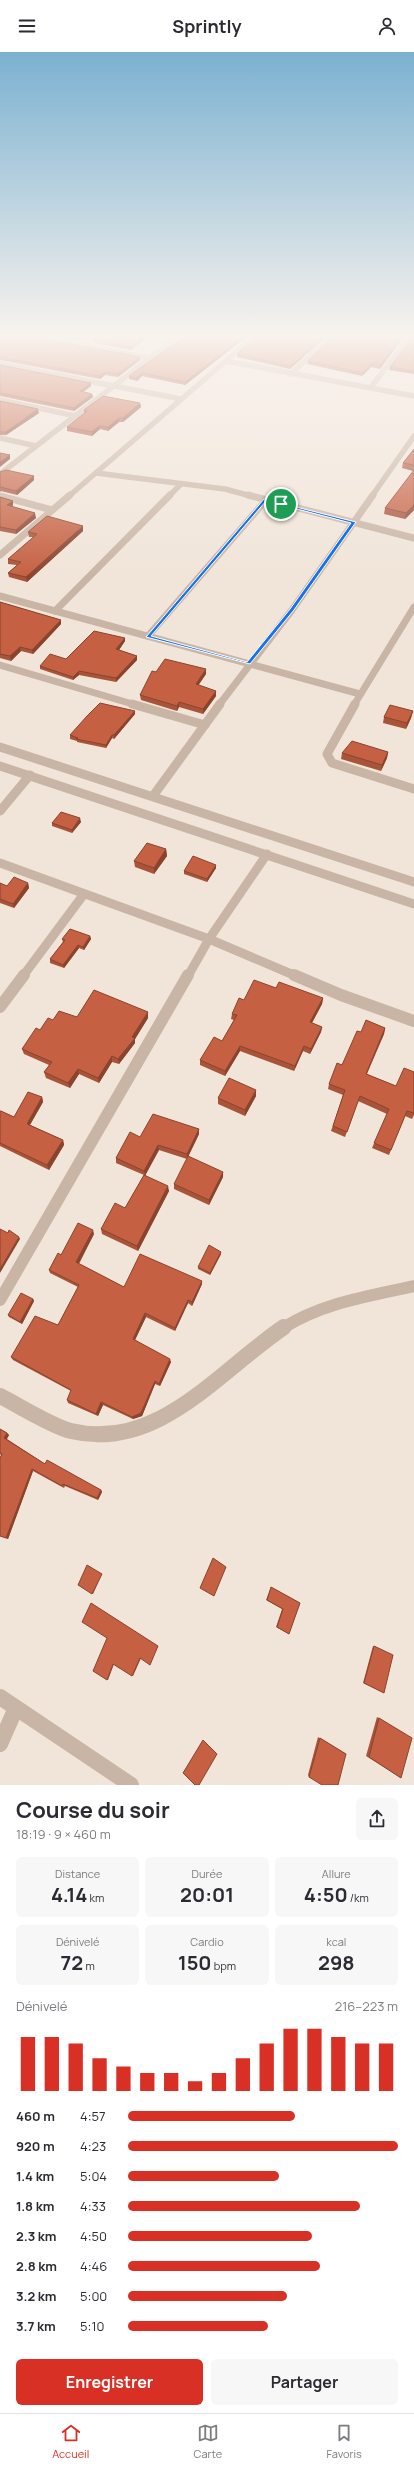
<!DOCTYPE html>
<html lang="fr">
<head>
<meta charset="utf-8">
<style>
	:root { --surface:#fff; --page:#f7f7f7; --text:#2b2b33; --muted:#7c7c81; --line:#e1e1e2; --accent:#d93025 }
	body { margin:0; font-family:Manrope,sans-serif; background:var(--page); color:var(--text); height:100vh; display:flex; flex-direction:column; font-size:15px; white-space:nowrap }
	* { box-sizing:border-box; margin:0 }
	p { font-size:13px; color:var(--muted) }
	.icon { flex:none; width:22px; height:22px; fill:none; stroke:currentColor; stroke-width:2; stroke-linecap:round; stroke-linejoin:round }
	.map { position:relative; height:1733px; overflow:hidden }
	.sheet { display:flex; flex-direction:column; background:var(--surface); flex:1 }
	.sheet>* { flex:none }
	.pin { position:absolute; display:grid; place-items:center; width:34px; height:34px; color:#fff; margin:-17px; border:2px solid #fff; border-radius:50%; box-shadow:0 1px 4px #0007 }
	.round { display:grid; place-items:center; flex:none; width:42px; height:42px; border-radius:6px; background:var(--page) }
	.head { display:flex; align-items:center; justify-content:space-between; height:68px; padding:0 16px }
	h1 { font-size:22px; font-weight:700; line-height:30px }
	.figures { display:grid; grid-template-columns:repeat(3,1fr); gap:6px; height:68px; padding:4px 16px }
	.figures div { display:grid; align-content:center; border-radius:6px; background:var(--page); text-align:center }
	.figures b { font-size:20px; font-weight:700 }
	.figures small { font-size:11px; font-weight:400 }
	.figures p { font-size:11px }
	.chart { height:112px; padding:8px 16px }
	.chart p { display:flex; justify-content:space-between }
	.chart svg { width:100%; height:72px; margin-top:4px; stroke:var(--accent); stroke-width:6 }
	.button { display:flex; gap:8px; margin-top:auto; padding:8px 16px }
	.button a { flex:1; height:46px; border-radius:6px; background:var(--accent); color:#fff; font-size:16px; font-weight:700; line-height:46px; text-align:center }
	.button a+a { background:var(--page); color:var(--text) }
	ul { padding:0 16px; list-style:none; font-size:13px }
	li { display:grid; grid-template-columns:64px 48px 1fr; align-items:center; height:30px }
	li i { height:10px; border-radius:5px; background:var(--accent) }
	header { display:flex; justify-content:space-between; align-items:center; height:52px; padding:0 16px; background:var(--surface); font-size:18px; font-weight:700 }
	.dock { display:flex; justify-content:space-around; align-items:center; height:56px; border-top:1px solid var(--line); background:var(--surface); font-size:11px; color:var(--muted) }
	.dock a { display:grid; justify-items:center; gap:2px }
	.dock .on { color:var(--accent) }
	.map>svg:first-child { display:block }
</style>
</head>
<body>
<header><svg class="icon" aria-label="menu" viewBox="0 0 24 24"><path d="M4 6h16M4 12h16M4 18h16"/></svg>Sprintly<svg class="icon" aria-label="person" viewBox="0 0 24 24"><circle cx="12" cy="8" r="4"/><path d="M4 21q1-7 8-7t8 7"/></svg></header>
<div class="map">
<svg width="414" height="1733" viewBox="0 0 414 1733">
	<rect width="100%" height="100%" fill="#f1e5d9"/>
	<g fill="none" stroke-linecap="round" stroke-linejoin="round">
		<g stroke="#c9b5a5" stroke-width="5.5">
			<path d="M24,282l126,24"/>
			<path d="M83,293l16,-11"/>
			<path d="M226,309l188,35"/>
			<path d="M0,312l181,35"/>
			<path d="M291,322l42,-40"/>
			<path d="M371,335l41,-53"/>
			<path d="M0,348l76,16"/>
			<path d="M0,386l36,8"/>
			<path d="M96,421l129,16 26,7"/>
			<path d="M0,422l181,-140"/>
			<path d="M69,444l188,-162"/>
			<path d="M169,444l12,-12"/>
			<path d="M372,444l42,-60"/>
		</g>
		<g stroke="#c9b5a5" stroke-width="7">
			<path d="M248,443l166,43"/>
			<path d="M0,444l52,14"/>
			<path d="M0,503l70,-60"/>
			<path d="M0,544l360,98"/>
			<path d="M55,559l115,-116"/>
			<path d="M148,584l118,-136"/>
			<path d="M0,613l136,40"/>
			<path d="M219,653l73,-95 81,-115"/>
			<path d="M354,653l60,-98"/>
		</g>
		<g stroke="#c9b5a5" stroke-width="9">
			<path d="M132,652l73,21"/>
			<path d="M355,652l-28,50 5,9 82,26"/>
			<path d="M0,695l414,135"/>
			<path d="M0,714l414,138"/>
			<path d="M153,744l67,-92"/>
			<path d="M0,759l30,-36"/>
			<path d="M0,811l209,76 87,37"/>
			<path d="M23,924l61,-82"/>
			<path d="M188,924l21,-37 58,-85"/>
		</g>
		<g stroke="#c9b5a5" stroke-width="12">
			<path d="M294,923l47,20 73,26"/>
			<path d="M0,955l24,-32"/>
			<path d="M0,1248l188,-325"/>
			<path d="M283,1276c39,-25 86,-32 131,-42"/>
		</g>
		<g stroke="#c9b5a5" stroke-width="16">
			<path d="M0,1344c18,9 53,31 71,35 87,21 149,-61 213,-104"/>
			<path d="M0,1645l131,88"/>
			<path d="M0,1692l16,-36"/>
		</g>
	</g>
	<g fill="#a95339">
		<path d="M0,282l23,1 117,22v3l-22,17 -13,-2 -5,4 -100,-19z"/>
		<path d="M47,282h45l-10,7z"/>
		<path d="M100,282h51l-20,16 -37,-7 -1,-3z"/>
		<path d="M184,282h66l-65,51 -43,-9 -5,5 -8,-2v-3l55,-39z"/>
		<path d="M259,282h70l-39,35 -53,-12v-3z"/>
		<path d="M336,282h70l-26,35 -9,-2 -9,9 -55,-12 1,-3z"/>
		<path d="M414,284v38l-25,-4 1,-3z"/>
		<path d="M0,313l91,21 -8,6 9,2 1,3 -19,14 -74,-15z"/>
		<path d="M0,349l39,12 -33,22h-6z"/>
		<path d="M140,351l1,4 -18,15h-4l-11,9 -8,-2 -8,7 -25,-5v-4l17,-14v-3z"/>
		<path d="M414,397v61l-9,9 -21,-5 1,-6 28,-37 -11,-3 1,-5z"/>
		<path d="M0,420l34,4v4l-17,15 -16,-4 -1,1z"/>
		<path d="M0,445l13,4v4l-1,2 24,11 -20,16 -16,-3z"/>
		<path d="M83,479l-56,51 -18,-5 -1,-4 9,-8 -9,-1v-5l25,-22h-4l-1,-5z"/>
		<path d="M0,550l61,18v4l-28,30 -12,-3 -10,10 -11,-3z"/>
		<path d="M125,586v3l-6,9 18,6v4l-21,22 -37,-7 -6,5 -33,-11v-3l26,-7z"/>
		<path d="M156,620l50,2 -8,11 18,11 -13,18 -24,-7 -2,4 -36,-11 -1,-5z"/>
		<path d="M135,659v3l-21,25 -2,-1 -6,10 -29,-6v-1l-7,-2v-4z"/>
		<path d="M413,659l-2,7 -5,11 -23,-6 1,-6z"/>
		<path d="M388,700l-1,6 -6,13 -40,-12 1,-6z"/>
		<path d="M81,770l-9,11 -20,-7v-3z"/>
		<path d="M166,797l1,7 -13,18 -19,-7 -1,-6z"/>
		<path d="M216,816l-9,14 -23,-8v-3z"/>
		<path d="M0,831l7,3 21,-3 1,5 -15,20 -14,-5z"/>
		<path d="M90,884l1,3 -7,11 -5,-2 -15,20 -14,-5v-4l13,-17 -1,-3z"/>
		<path d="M276,936l47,10 -1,6 -10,19 10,4 -1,5 -11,22 -7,-3 -9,20 -54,-20 -15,25 -25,-11v-5l22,-19 12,-21 -3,-1 1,-5 12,-14z"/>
		<path d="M77,965l71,1 -13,21v4l-16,21 -7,-2 -13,21 -20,-9 -9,14 -24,-10 -2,-6 5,-7 -25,-11 -2,-5 18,-19 13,-10z"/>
		<path d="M385,976l-1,6 -17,40 29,12 18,-14v43l-2,4 -7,-3 -16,39 -17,-7 15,-34 -29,-13 -13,36 -14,-6 12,-36 -15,-6 1,-5 13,-19 19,-33z"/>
		<path d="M256,1044l-11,20 -27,-12v-6z"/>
		<path d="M42,1045l1,5 -13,23 33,15 1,5 -15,25 -49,-24v-35l14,6z"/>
		<path d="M199,1077v5l-12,25 -28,-9 -14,25 24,16 -31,60 -36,-17 -1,-5 24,-21 19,-33 -28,-12v-5l24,-21z"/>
		<path d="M223,1120v5l-14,28 -35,-16v-5z"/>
		<path d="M94,1182l-15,30 45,23 78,-3 -10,22 -4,-3 -13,28 -29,-14 -11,23 36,22 -11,24 -5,-2 -13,32 -9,3 -30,-14 -5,11 -30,-13 -1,-3 4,-9 -58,-31 -2,-3 47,-32 20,-38 -28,-14 -1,-3 12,-15z"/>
		<path d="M221,1202l-11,21 -12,-6v-2z"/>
		<path d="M33,1247l1,2 -12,23 -13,-7 -1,-2z"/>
		<path d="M0,1377l7,4 2,2 -2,4 38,25 56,26 1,2 -4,8 -33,-14 -1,2 -31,-17 -25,68 -8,-3v-78l1,-3 -1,-1z"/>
		<path d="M271,1535l29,16 -11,31 -13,-7 6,-18 -16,-9z"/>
		<path d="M373,1594h1l10,47 -21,-10z"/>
		<path d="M377,1665l2,1 22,60 -35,-22z"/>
		<path d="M318,1685l28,17 -37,23 -1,-2z"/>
	</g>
	<g fill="#8a442e">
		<path d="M87,282h5l-10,7 -1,-3z"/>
		<path d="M147,282h4l-20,16v-3z"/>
		<path d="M246,282h4l-65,51v-3z"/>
		<path d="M326,282h3l-39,35 1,-3z"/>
		<path d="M404,282h2l-26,35v-4z"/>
		<path d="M140,305v3l-22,17v-3z"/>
		<path d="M371,312v3l-9,9 1,-3z"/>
		<path d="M105,320v3l-5,4 -1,-3z"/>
		<path d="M142,321v3l-5,5 -1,-3z"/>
		<path d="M91,331v3l-11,8v-3z"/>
		<path d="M92,342l1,3 -19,14v-3z"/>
		<path d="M140,351l1,4 -18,15v-4z"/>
		<path d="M38,357l1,4 -33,22v-3z"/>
		<path d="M119,366v4l-11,9v-4z"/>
		<path d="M99,374l1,3 -8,7v-4z"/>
		<path d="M10,403v4l-10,8v-5z"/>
		<path d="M34,424v4l-17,15 -1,-4z"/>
		<path d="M13,449v4l-5,5 -1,-5z"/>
		<path d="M414,453v5l-9,9 1,-6z"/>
		<path d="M35,461l1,5 -20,16v-4z"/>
		<path d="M83,474v5l-56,51 -1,-5z"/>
		<path d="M61,568v4l-28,30 -1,-4z"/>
		<path d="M125,586v3l-8,12 -1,-4z"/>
		<path d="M20,595l1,4 -10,10 -1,-5z"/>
		<path d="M137,604v4l-21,22v-4z"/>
		<path d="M206,617v5l-10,15v-5z"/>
		<path d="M79,619v4l-6,5v-3z"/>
		<path d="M216,639v5l-13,18v-5z"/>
		<path d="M179,650v5l-2,4v-5z"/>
		<path d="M135,659v3l-21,25v-4z"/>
		<path d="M413,659l-2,7 -5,11 1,-6z"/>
		<path d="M112,683v3l-6,10v-3z"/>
		<path d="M388,700l-1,6 -6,13 1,-6z"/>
		<path d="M80,766l1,4 -9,11v-3z"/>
		<path d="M166,797l1,7 -13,18v-6z"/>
		<path d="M216,813v3l-9,14v-3z"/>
		<path d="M28,831l1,5 -15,20 -1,-4z"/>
		<path d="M90,884l1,3 -7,11 -1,-3z"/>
		<path d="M78,893l1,3 -15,20 -1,-3z"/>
		<path d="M323,946l-1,6 -13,24 1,-6z"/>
		<path d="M148,960v6l-13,21v4l-16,21 -1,-5z"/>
		<path d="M322,975l-1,5 -11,22 1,-5z"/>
		<path d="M385,976l-1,6 -20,45 2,-5z"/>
		<path d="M240,994v5l-15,25v-5z"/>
		<path d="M304,994l-1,5 -9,20 1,-5z"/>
		<path d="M112,1004v6l-13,21 -1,-5z"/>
		<path d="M78,1017l1,5 -9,14 -2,-5z"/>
		<path d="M256,1038v6l-11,20v-6z"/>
		<path d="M42,1045l1,5 -15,26 -1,-4z"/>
		<path d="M199,1077v5l-12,25v-5z"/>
		<path d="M63,1088l1,5 -15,25 -2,-5z"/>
		<path d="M158,1093l1,5 -14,26 -1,-5z"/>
		<path d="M223,1120v5l-14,28v-5z"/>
		<path d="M168,1134l1,5 -31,60 -1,-5z"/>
		<path d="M93,1178l1,4 -17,32 -1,-4z"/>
		<path d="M19,1185l1,2 -20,34v-4z"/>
		<path d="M221,1200v2l-11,21v-2z"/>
		<path d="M202,1229v3l-10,22v-4z"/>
		<path d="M33,1247l1,2 -12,23 -2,-2z"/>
		<path d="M188,1248v3l-13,28v-3z"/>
		<path d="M145,1261l1,4 -12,25 -1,-3z"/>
		<path d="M170,1307l1,3 -11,24 -1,-2z"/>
		<path d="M155,1329v3l-13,32 -9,3 -1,-2z"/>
		<path d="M101,1350l2,3 -5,11 -2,-2z"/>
		<path d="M7,1381l2,2 -3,5 -2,-2z"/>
		<path d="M32,1417l1,2 -25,68 -2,-1z"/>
		<path d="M101,1438l1,2 -4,8 -1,-2z"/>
		<path d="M102,1522l-9,20h-1z"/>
		<path d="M140,1606h1l-8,18h-1z"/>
		<path d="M113,1612h1l-6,16h-1z"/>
	</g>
	<g fill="#c56142" stroke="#8a442e">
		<path d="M0,282h22l1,1 117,22 -22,17 -13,-2 -6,4 -99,-19z"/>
		<path d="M64,282h23l-6,4z"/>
		<path d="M100,282h47l-16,13 -38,-7z"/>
		<path d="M188,282h58l-61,48 -43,-9 -6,5 -7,-2z"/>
		<path d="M259,282h67l-35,32 -54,-12z"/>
		<path d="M336,282h68l-24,31 -9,-1 -8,9 -55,-12z"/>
		<path d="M414,284v35l-24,-4z"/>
		<path d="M0,313l91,18 -11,8 12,3 -18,14 -74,-15z"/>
		<path d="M103,344l37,7 -17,15h-4l-11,9 -9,-1 -7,6 -25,-5 20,-16 -3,-1z"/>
		<path d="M0,349l38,8 -32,23h-6z"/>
		<path d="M414,397v16l-11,-2z"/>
		<path d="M0,401l10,2 -10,7z"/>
		<path d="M6,418l28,6 -18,15 -16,-4v-15z"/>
		<path d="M414,418v35l-8,8 -21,-5z"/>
		<path d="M0,445l13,4 -6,4 28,8 -19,17 -16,-3z"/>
		<path d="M47,464l36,10 -57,51 -18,-4 13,-11 -13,-3 29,-25 -9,-2z"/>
		<path d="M0,550l61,18 -29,30 -12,-3 -10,9 -10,-2z"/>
		<path d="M94,579l31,7 -9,11 21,7 -21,22 -37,-7 -6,6 -33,-11 10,-12 16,5z"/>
		<path d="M165,607l41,10 -10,15 20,7 -13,18 -24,-7 -2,4 -37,-11 12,-24 4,1z"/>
		<path d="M100,651l35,8 -21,24h-2l-6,10 -30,-6 2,-1 -8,-3 17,-19z"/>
		<path d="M390,653l23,6 -6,12 -23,-6z"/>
		<path d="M352,689l36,11 -6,13 -40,-12z"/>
		<path d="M61,760l19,6 -8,12 -20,-7z"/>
		<path d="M147,791l19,6 -12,19 -20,-7z"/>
		<path d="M193,804l23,9 -9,14 -23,-8z"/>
		<path d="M14,825l14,6 -15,21 -13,-5v-16l7,3z"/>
		<path d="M70,877l20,7 -7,11 -5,-2 -15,20 -13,-6 15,-19 -3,-1z"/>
		<path d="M254,928l22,8 3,-6 44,16 -13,24 12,5 -11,22 -7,-3 -9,20 -55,-20 -15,25 -25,-11 14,-23 8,4 15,-26 -5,-1 7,-16 5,2z"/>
		<path d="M94,938l54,22 -16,25 3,1 -17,21 -6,-3 -14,22 -20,-9 -10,14 -24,-11 8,-10 -30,-13 14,-21 4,2 8,-12 5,2 6,-9 18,6z"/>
		<path d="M366,968l19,8 -19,46 30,12 8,-18 10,4v41l-7,-2 -16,39 -17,-7 15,-34 -29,-13 -13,36 -14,-6 12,-36 -16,-6 8,-21 5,2 15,-34 4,1z"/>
		<path d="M229,1026l27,12 -11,20 -27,-12z"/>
		<path d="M28,1040l14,5 -15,27 36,16 -16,25 -47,-22v-32h1l13,6z"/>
		<path d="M153,1062l46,15 -12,25 -29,-9 -14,26 -28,-13 14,-26 10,5z"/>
		<path d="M188,1104l35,16 -14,28 -35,-16z"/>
		<path d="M144,1123l24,11 -31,60 -36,-17 14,-26 10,5z"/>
		<path d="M78,1171l15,7 -17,32 48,25 16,-33 62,27 -10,21 -4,-2 -13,28 -30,-15 -12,26 37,20 -11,25 -4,-3 -14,32 -9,4 -31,-15 -5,12 -29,-14 4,-10 -60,-33 24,-41 23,9 21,-40 -30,-15 9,-17 3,2z"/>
		<path d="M0,1177l8,4 1,-3 10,7 -19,32z"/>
		<path d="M209,1193l12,7 -11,21 -12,-6z"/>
		<path d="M21,1241l12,6 -13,23 -12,-7z"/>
		<path d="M0,1377l7,4 -3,5 41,26 2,-4 54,30 -4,8 -34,-14 -1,2 -30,-17 -26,69 -6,-2v-78l2,-4 -2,-1z"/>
		<path d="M213,1506l13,9 -12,29 -14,-8z"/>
		<path d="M87,1513l15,9 -10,20 -14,-9z"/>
		<path d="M271,1535l29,16 -11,31 -12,-7 6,-18 -16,-9z"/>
		<path d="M91,1551l67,43 -8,19 -10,-7 -8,18 -19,-12 -6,16 -14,-9 14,-33 -25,-16z"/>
		<path d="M374,1594l19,9 -9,38 -20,-10z"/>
		<path d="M379,1666l33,20 -11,40 -32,-21z"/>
		<path d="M320,1686l26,16 -8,31h-16l-13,-8z"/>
		<path d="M203,1688l14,14 -18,31h-4l-12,-12z"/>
	</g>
	<linearGradient id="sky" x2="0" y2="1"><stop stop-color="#7bb1d1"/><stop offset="0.54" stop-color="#f9f3ee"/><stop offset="1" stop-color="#f9f3ee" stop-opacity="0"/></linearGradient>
	<rect width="414" height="525" fill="url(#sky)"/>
	<path fill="#1a73e8" stroke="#fff" fill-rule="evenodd" d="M264,447l92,23 -62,88 -44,54 -104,-27zM266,449l85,22 -61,86 -43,53 -96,-26z"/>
</svg>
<div class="pin" style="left:281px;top:452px;background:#1e9e55"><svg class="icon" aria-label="arrive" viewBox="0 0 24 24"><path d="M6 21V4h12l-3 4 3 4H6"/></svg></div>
</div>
<section class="sheet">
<div class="head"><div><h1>Course du soir</h1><p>18:19 · 9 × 460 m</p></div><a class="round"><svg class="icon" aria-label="share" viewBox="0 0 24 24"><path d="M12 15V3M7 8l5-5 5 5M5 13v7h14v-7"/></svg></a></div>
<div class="figures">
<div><p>Distance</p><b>4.14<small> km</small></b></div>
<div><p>Durée</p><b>20:01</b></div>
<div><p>Allure</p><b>4:50<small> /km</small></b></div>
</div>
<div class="figures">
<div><p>Dénivelé</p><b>72<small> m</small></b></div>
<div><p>Cardio</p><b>150<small> bpm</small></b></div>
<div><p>kcal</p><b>298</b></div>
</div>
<div class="chart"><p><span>Dénivelé</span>216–223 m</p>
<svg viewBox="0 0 160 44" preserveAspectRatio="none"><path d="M5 44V11M15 44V11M25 44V15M35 44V24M45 44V29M55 44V33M65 44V33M75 44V38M85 44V33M95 44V24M105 44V15M115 44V6M125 44V6M135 44V11M145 44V15M155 44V15"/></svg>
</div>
<ul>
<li><b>460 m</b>4:57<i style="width:62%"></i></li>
<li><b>920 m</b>4:23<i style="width:100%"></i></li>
<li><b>1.4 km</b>5:04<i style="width:56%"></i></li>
<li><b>1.8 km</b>4:33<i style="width:86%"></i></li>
<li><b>2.3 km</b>4:50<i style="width:68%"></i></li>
<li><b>2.8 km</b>4:46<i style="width:71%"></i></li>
<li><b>3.2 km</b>5:00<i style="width:59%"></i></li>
<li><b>3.7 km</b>5:10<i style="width:52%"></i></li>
</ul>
<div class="button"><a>Enregistrer</a><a>Partager</a></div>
</section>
<nav class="dock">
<a class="on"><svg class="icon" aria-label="home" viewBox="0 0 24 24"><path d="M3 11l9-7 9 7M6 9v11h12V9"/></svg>Accueil</a>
<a><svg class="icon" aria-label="map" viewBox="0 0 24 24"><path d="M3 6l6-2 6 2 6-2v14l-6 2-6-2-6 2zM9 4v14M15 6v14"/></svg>Carte</a>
<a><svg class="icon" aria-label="saved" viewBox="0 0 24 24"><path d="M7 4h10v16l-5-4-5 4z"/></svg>Favoris</a>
</nav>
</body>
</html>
